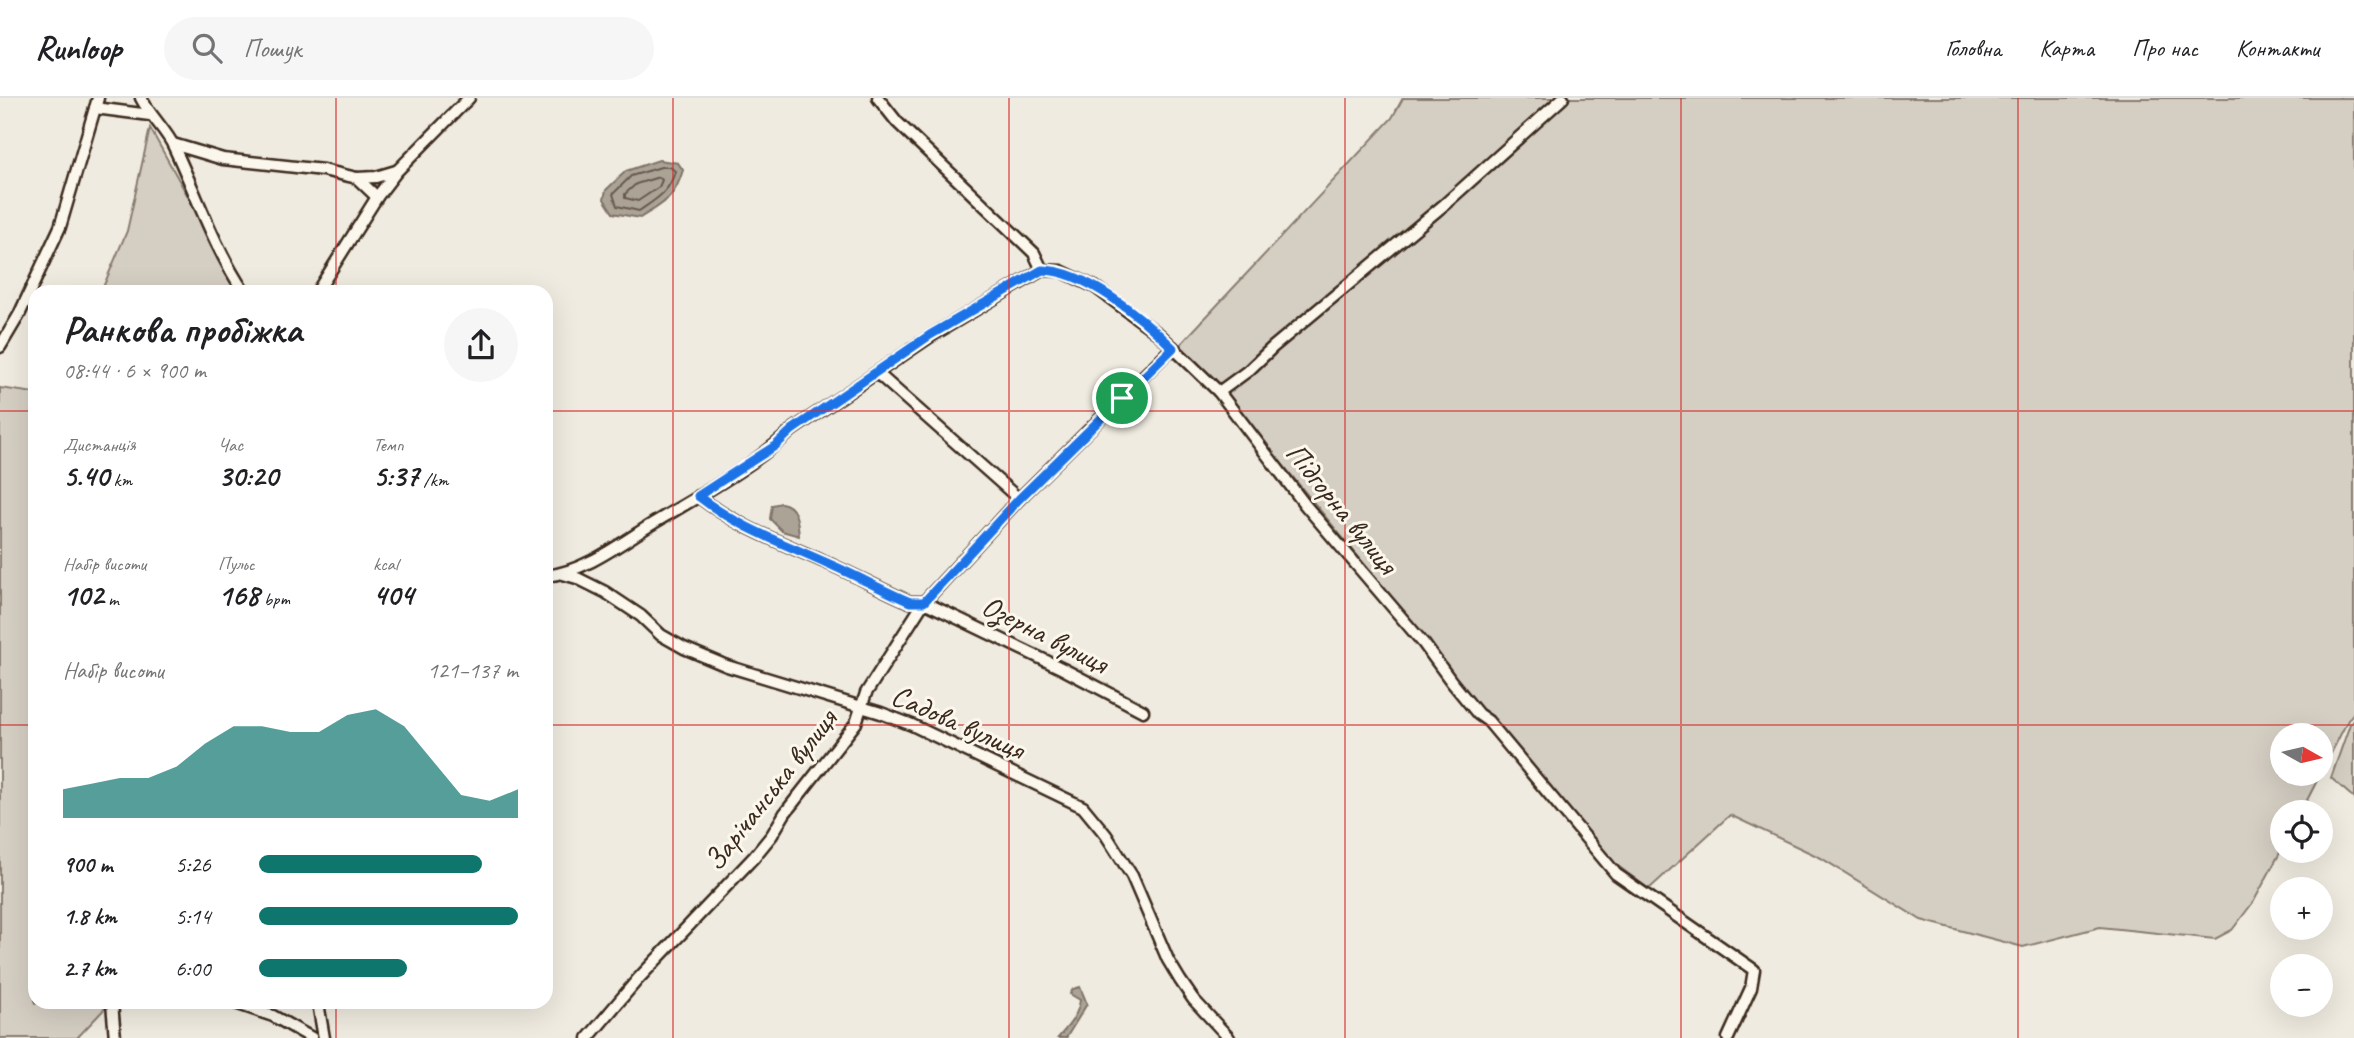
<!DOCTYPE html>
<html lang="uk">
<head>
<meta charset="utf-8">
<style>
	:root { --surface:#fff; --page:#f6f6f6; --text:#202124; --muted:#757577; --line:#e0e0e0; --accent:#0f766e }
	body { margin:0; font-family:Caveat,sans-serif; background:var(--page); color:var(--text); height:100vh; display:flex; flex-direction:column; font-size:26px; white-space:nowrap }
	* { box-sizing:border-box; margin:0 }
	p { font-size:23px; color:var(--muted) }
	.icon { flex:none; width:38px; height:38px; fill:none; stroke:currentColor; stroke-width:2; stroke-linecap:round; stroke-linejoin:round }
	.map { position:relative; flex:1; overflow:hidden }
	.sheet { position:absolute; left:28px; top:187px; width:525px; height:724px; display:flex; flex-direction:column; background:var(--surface); border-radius:21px; box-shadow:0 7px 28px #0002 }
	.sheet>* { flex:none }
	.needle { width:46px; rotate:98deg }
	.fabs { position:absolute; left:2270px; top:625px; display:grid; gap:14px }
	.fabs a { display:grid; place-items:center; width:63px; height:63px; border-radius:50%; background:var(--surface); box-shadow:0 7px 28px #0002; font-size:35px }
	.pin { position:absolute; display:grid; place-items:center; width:60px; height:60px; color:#fff; margin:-30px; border:4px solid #fff; border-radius:50%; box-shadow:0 2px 7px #0007 }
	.round { display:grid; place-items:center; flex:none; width:74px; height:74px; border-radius:37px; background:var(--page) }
	.head { display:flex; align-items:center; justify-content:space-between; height:119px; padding:0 35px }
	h1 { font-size:38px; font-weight:700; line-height:52px }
	.figures { display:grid; grid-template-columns:repeat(3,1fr); gap:10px; height:119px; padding:7px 35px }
	.figures div { display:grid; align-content:center }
	.figures b { font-size:30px; font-weight:700 }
	.figures small { font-size:19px; font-weight:400 }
	.figures p { font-size:19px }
	.chart { height:196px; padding:14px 35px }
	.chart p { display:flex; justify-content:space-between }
	.chart svg { width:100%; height:126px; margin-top:7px; fill:var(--accent); opacity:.7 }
	ul { padding:0 35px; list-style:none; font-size:23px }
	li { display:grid; grid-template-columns:112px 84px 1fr; align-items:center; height:52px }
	li i { height:18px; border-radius:9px; background:var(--accent) }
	header { display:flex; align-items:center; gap:42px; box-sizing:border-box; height:98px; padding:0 35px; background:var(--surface); border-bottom:2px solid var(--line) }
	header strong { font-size:33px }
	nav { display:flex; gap:38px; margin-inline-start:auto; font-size:24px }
	.search { width:490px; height:63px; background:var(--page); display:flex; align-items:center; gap:18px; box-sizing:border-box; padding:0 24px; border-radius:38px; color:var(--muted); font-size:26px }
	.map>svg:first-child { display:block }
</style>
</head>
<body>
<header>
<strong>Runloop</strong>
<div class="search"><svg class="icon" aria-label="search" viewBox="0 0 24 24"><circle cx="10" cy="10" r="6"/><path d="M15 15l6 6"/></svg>Пошук</div>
<nav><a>Головна</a><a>Карта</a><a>Про нас</a><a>Контакти</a></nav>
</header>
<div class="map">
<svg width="2354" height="940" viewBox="0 0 2354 940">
	<rect width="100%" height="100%" fill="#f0ebe0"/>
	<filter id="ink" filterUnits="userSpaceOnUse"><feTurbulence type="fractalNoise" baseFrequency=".0143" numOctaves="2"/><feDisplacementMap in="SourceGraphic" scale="14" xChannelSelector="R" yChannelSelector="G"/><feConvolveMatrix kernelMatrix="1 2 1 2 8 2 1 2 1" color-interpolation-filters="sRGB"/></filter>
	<g filter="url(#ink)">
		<g fill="#d5cec3" stroke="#887c70" stroke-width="2" fill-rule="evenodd">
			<path d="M1403,0h951v614l-6,8 -47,92h-19v37l-28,52 -22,29 -17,9 -115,-12 -77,20 -102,-27 -100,-62 -91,-43 -81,74 -39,-29 -81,-90 -126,-159 -181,-220 -43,-45 213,-228zM2282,637h38v39h-38z"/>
			<path d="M150,30l91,164h-140l26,-61z"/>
			<path d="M0,290l35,5v610h75l-33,35h-77z"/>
			<path d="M2354,621v79l-23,-20 19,-54z"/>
		</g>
		<g fill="#aca397" stroke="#7f7367" stroke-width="2">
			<path d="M659,62l19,3 5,7c-9,30 -18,32 -43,48l-27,-5 -9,-14 2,-9 20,-19z"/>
			<path d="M781,405c16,2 17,19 18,33l-17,-5 -12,-12 2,-14z"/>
			<path d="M1080,889l7,17 -21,34h-8c10,-12 20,-22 22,-38l-10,-6 3,-5z"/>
		</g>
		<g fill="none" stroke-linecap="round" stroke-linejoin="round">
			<g stroke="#685a4e" stroke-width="2">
				<path d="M661,69h9l5,4c-5,21 -19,28 -36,40l-22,-5 -4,-12 18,-18z"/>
				<path d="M659,79l3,3 -3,7 -21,14 -13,-3v-4l11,-10z"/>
			</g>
			<defs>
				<g id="minor">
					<path d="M141,0c9,18 26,33 33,49 23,49 40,100 70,145"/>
					<path d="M878,0l19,24 137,131 8,17 19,1 34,16 65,48 59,57 87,114 118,138 27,37 27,33 10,7 128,153 138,96 -3,18 -23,50"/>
					<path d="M95,10l55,7"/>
					<path d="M173,46l50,15 100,11 34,8 19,-1 20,-6"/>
					<path d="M357,80l20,19"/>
					<path d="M317,194l60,-95 20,-26 72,-73"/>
					<path d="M0,249l19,-32 41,-88 38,-129"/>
					<path d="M877,275l142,126"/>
					<path d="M1219,294l30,-22 24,-23 172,-143 118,-106"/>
					<path d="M698,398c39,31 85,47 129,67 28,12 55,27 83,39h14l139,67 80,42"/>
					<path d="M563,476l14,4 28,14 36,24 20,19 23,13 43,18 154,47 31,12 171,82 23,28 26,41 36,84 12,20 13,19 36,39"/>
					<path d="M546,478c38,-4 74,-32 106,-52 48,-29 99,-56 140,-94l139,-94 111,-66"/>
					<path d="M112,905l3,35"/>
					<path d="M235,905l38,13 39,22"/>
					<path d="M318,905l6,35"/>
					<path d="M588,940l50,-59 116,-122 18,-22 13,-22 71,-90 10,-30 58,-91 95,-103 154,-152"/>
				</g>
			</defs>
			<use href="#minor" stroke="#3b2a1e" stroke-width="15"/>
			<use href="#minor" stroke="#fbf7ec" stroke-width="10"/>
		</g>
	</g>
	<g fill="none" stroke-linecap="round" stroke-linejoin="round" filter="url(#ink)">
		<defs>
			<path id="route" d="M1042,172c43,0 101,48 131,78l-154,151 -95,103h-14c-28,-12 -55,-27 -83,-39 -44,-20 -90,-36 -129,-67l77,-50 17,-16 138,-95z"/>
		</defs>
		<use href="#route" stroke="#fff" stroke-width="14"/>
		<use href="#route" stroke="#1a73e8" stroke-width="9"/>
	</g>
	<path fill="none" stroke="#d62828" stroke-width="2" stroke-opacity="0.55" d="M336,0v194M673,0v940M1009,0v940M1345,0v940M1681,0v940M2018,0v940M0,313h35M546,313h1808M0,627h35M546,627h1808M336,905v35"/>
	<g text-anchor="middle" stroke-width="6" stroke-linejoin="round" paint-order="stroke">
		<g font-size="30" fill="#3b2a1e" stroke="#fbf7ec">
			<text transform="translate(1342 410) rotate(51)" y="10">Підгорна вулиця</text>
			<text transform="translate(1045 536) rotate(27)" y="10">Озерна вулиця</text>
			<text transform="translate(958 624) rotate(24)" y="10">Садова вулиця</text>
			<text transform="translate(770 692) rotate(-52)" y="10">Зарічанська вулиця</text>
		</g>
	</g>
</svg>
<div class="fabs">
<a><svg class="needle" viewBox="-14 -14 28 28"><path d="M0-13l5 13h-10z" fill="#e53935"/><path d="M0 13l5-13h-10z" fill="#757577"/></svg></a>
<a><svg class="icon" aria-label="locate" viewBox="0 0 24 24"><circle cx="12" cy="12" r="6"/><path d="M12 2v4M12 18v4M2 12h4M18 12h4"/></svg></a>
<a>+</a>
<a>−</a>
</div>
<div class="pin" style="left:1122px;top:300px;background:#1e9e55"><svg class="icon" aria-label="arrive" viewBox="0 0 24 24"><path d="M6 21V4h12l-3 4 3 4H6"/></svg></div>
<section class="sheet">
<div class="head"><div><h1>Ранкова пробіжка</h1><p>08:44 · 6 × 900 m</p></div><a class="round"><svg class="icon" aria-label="share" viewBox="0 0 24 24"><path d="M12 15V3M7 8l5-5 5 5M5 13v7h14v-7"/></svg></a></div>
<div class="figures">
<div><p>Дистанція</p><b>5.40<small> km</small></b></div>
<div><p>Час</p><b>30:20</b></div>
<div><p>Темп</p><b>5:37<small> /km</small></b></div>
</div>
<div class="figures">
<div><p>Набір висоти</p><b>102<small> m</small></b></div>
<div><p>Пульс</p><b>168<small> bpm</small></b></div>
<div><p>kcal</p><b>404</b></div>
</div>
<div class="chart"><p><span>Набір висоти</span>121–137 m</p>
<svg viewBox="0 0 160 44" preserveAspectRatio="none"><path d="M0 44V34L10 32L20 30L30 30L40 26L50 18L60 12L70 12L80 14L90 14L100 8L110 6L120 12L130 24L140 36L150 38L160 34V44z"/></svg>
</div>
<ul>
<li><b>900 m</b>5:26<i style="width:86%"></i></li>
<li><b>1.8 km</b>5:14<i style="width:100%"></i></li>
<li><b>2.7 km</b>6:00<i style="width:57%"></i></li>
</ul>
</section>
</div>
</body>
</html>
